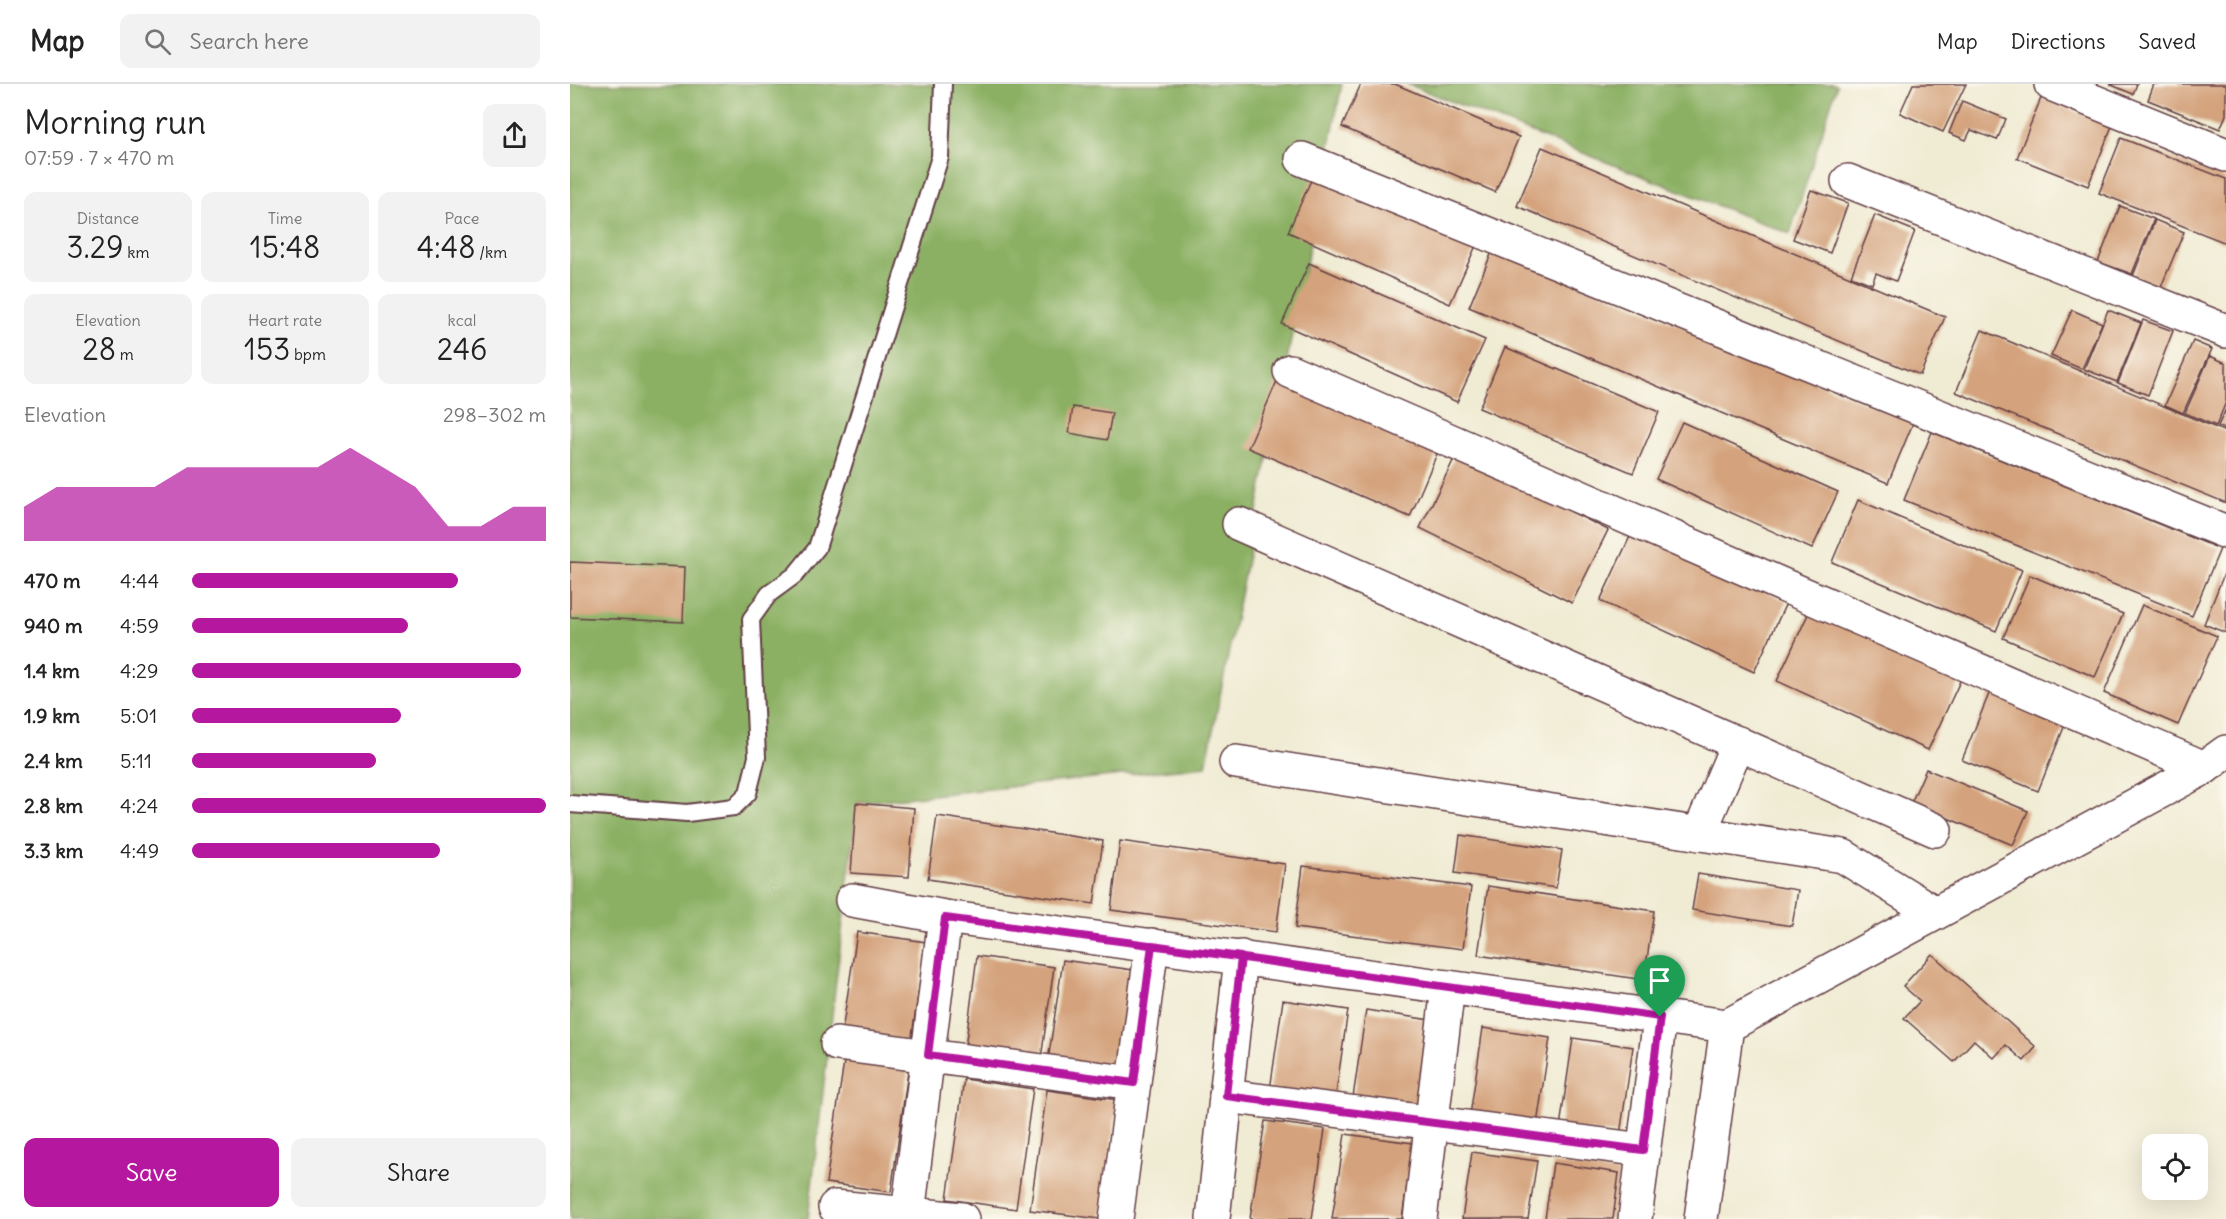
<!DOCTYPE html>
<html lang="en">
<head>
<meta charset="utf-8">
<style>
	:root { --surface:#fff; --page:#f2f2f2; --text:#222; --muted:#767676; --line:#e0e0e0; --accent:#b5179e }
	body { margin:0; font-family:Delius,sans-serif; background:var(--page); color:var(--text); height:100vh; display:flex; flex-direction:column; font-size:22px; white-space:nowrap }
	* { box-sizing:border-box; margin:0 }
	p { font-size:20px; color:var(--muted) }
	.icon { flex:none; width:33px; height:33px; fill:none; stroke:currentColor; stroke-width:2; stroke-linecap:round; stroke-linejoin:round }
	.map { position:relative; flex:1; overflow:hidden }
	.panel { display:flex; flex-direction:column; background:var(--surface); width:570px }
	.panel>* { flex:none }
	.buttons { position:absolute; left:1572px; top:1050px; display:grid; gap:12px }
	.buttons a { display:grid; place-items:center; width:66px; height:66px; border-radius:12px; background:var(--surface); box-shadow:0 6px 24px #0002; font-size:30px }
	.pin { position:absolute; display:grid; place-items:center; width:51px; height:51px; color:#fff; margin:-62px -26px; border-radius:50% 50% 50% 0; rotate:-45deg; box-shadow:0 0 6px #0007 }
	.pin .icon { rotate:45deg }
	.round { display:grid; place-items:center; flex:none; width:63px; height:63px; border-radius:12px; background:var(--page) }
	.head { display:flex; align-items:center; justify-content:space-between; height:102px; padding:0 24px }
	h1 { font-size:33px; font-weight:600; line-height:45px }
	.stats { display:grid; grid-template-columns:repeat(3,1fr); gap:9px; height:102px; padding:6px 24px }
	.stats div { display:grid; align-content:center; border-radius:12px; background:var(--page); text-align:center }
	.stats b { font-size:30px; font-weight:600 }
	.stats small { font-size:16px; font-weight:400 }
	.stats p { font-size:16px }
	.chart { height:168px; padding:12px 24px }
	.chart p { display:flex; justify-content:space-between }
	.chart svg { width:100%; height:108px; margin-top:6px; fill:var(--accent); opacity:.7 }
	.action { display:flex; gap:12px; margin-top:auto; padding:12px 24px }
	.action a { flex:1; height:69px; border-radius:12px; background:var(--accent); color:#fff; font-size:24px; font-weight:600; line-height:69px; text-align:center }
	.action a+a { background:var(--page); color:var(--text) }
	ul { padding:0 24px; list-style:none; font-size:20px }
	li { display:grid; grid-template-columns:96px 72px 1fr; align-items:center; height:45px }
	li i { height:15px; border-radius:8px; background:var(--accent) }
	header { display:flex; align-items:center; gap:36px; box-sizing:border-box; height:84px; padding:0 30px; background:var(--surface); border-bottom:2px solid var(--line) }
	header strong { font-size:28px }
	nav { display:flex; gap:33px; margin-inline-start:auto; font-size:21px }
	.search { width:420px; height:54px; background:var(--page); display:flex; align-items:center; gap:15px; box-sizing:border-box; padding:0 21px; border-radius:12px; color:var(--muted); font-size:22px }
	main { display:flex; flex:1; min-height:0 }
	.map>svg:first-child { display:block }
</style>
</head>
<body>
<header>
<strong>Map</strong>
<div class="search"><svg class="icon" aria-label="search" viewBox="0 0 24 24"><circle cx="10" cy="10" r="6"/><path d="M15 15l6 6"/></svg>Search here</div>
<nav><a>Map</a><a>Directions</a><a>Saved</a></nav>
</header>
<main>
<section class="panel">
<div class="head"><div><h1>Morning run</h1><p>07:59 · 7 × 470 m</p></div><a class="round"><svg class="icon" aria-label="share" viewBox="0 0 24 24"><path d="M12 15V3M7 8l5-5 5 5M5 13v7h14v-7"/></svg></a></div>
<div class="stats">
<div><p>Distance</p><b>3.29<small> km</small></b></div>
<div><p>Time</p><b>15:48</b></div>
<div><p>Pace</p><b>4:48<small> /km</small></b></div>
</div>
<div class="stats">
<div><p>Elevation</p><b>28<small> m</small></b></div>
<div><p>Heart rate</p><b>153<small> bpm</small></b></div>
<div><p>kcal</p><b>246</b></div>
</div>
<div class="chart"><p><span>Elevation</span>298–302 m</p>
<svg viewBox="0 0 160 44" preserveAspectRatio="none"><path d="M0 44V30L10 22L20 22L30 22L40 22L50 14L60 14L70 14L80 14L90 14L100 6L110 14L120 22L130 38L140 38L150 30L160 30V44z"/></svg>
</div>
<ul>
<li><b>470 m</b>4:44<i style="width:75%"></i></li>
<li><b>940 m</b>4:59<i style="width:61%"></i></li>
<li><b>1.4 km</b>4:29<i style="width:93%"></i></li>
<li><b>1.9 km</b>5:01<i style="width:59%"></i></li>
<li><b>2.4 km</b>5:11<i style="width:52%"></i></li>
<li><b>2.8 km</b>4:24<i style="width:100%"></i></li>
<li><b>3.3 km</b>4:49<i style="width:70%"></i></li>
</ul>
<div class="action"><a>Save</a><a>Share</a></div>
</section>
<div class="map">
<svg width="1656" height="1135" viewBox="0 0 1656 1135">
	<rect width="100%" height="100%" fill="#fbf7ec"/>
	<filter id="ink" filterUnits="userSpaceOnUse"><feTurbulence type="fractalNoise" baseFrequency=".0167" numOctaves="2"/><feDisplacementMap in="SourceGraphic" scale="12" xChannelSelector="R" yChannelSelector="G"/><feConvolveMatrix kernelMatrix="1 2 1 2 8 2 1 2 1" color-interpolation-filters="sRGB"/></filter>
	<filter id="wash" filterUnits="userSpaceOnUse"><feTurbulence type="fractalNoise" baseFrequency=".008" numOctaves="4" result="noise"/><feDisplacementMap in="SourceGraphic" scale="24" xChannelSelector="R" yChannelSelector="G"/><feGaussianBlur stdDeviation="1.35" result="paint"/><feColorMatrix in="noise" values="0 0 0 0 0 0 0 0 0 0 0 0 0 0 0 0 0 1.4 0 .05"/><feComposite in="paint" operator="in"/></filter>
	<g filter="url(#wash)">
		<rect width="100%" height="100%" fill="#f0ebd3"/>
		<g fill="#8bb064" stroke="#6a6848" stroke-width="1.5">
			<path d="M0,0h772l-136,682 -349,37 -49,416h-238z"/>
			<path d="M837,0h427l3,1 -47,149z"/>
		</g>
		<g id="blocks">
			<g fill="#d4a37d">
				<path d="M791,0h34l124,53 -24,55 -153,-65z"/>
				<path d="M1343,0h53l-23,48 -43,-19z"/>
				<path d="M1539,0h28l-4,10z"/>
				<path d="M1584,0h72v31l-6,14 -72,-29z"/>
				<path d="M1471,14l71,28 -24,60 -71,-28z"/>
				<path d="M1392,17l44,18 -9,21 -26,-10 -5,10 -17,-7z"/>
				<path d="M1551,54l105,41v64l-127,-50z"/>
				<path d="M972,63l403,170 -25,58 -403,-169z"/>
				<path d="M746,85l162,72 -28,63 -162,-72z"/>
				<path d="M1241,106l37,13 -18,50 -37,-14z"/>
				<path d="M1550,122l34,13 -22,55 -34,-12z"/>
				<path d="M1305,131l40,16 -19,50 -20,-8 -4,11 -21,-8z"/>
				<path d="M1585,136l29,12 -23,55 -28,-11z"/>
				<path d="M924,163l419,176 -25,60 -419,-176z"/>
				<path d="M739,179l176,77 -28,62 -175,-78z"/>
				<path d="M1502,226l30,13 -20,46 -31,-13z"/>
				<path d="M1538,226l33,13 -24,59 -33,-13z"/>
				<path d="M1573,236l30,11 -25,64 -30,-12z"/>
				<path d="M1412,246l244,102v71l-270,-111z"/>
				<path d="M1623,257l19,8 -29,64 -18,-8z"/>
				<path d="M935,263l154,65 -26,61 -154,-65z"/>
				<path d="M1640,272l16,7v39l-10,24 -31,-13z"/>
				<path d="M707,297l162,68 -29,68 -162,-69z"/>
				<path d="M503,323l39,6 -5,27 -38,-7z"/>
				<path d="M1656,325v21l-8,-4z"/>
				<path d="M1112,338l156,70 -26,57 -156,-70z"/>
				<path d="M1362,348l288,117 -28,67 -288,-116z"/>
				<path d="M886,371l152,75 -36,73 -152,-75z"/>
				<path d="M1288,416l164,70 -26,61 -164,-69z"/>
				<path d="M1063,446l154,71 -33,71 -154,-71z"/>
				<path d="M0,478l115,5 -2,55 -113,-5z"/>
				<path d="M1656,485v64l-22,-9z"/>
				<path d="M1460,491l93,39 -28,63 -92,-39z"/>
				<path d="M1572,521l75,31 -39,89 -74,-32z"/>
				<path d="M1240,526l151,69 -33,71 -151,-69z"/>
				<path d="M1421,605l76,31 -29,71 -76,-31z"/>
				<path d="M1356,685l102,42 -15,34 -102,-42z"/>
				<path d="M286,719l58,5 -5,69 -58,-4z"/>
				<path d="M367,732l166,25 -9,63 -166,-25z"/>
				<path d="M890,751l102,15 -6,38 -101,-15z"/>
				<path d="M550,757l165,23 -9,68 -165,-22z"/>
				<path d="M733,782l168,21 -8,62 -168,-21z"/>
				<path d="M1128,790l100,16 -6,36 -100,-16z"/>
				<path d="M918,802l166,25 -10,69 -166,-25z"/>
				<path d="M287,848l69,10 -15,100 -69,-10z"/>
				<path d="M1362,870l104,93 -12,14 -18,-16 -12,13 -20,-18 -20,22 -50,-44 16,-17 -17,-15z"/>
				<path d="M407,872l77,11 -14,99 -76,-10z"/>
				<path d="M493,876l70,10 -14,101 -71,-10z"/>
				<path d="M713,916l65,10 -13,90 -65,-10z"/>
				<path d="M796,926l64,10 -14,93 -64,-9z"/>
				<path d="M913,944l67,10 -14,93 -67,-9z"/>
				<path d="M1003,954l60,9 -13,88 -60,-8z"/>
				<path d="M275,971l64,9 -18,128 -65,-9z"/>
				<path d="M394,995l69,10 -17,120 -69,-10z"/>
				<path d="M477,1006l71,10 -18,119 -70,-9z"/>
				<path d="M695,1037l60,8 -13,90h-62z"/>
				<path d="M775,1050l68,9 -11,76h-70z"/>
				<path d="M902,1068l65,9 -9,58h-66z"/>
				<path d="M983,1079l66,10 -6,46h-68z"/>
			</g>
		</g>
	</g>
	<g filter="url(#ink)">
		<use href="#blocks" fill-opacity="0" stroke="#633e44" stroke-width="1.5"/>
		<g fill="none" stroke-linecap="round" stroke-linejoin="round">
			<defs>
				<path id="service" d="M0,720l117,9 47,-6 14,-14 9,-36 -6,-138 18,-25 26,-19 22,-27 123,-391 3,-73"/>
				<g id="minor">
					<path d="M1481,0l175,71"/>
					<path d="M732,75l924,373"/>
					<path d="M1278,97l378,150"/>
					<path d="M720,287l914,397"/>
					<path d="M669,440l696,306"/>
					<path d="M666,678l607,94 92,57"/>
					<path d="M1129,750l39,-91"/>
					<path d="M282,816l93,17 782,109"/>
					<path d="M267,960l297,39"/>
					<path d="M656,1012l417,54"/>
					<path d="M265,1123l127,12"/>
					<path d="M338,1130l37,-297"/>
					<path d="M546,1135l36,-274"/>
					<path d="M643,1135l28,-262"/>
					<path d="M850,1135l28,-232"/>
					<path d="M1065,1135l25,-202"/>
				</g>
				<path id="tertiary" d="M1131,1135l26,-193 477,-258 22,-16"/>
			</defs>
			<use href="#service" stroke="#633e44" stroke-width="20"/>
			<use href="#minor" stroke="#633e44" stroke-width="36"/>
			<use href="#tertiary" stroke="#633e44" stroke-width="36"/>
			<use href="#service" stroke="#fff" stroke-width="16"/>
			<use href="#minor" stroke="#fff" stroke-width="33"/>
			<use href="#tertiary" stroke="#fff" stroke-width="33"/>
		</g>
	</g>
	<g fill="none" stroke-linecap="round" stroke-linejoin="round" filter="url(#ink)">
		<defs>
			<path id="route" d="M1090,933l-508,-72 -18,138 -206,-28 17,-137 296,39 -15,139 417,54 17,-133"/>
		</defs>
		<use href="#route" stroke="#fff" stroke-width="12"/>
		<use href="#route" stroke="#b5179e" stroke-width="8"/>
	</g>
</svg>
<div class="buttons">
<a><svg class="icon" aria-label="locate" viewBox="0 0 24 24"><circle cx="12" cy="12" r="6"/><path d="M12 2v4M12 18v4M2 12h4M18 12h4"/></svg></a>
</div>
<div class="pin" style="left:1090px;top:933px;background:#1e9e55"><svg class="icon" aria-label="arrive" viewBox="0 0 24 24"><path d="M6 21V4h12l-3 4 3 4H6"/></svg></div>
</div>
</main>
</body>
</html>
